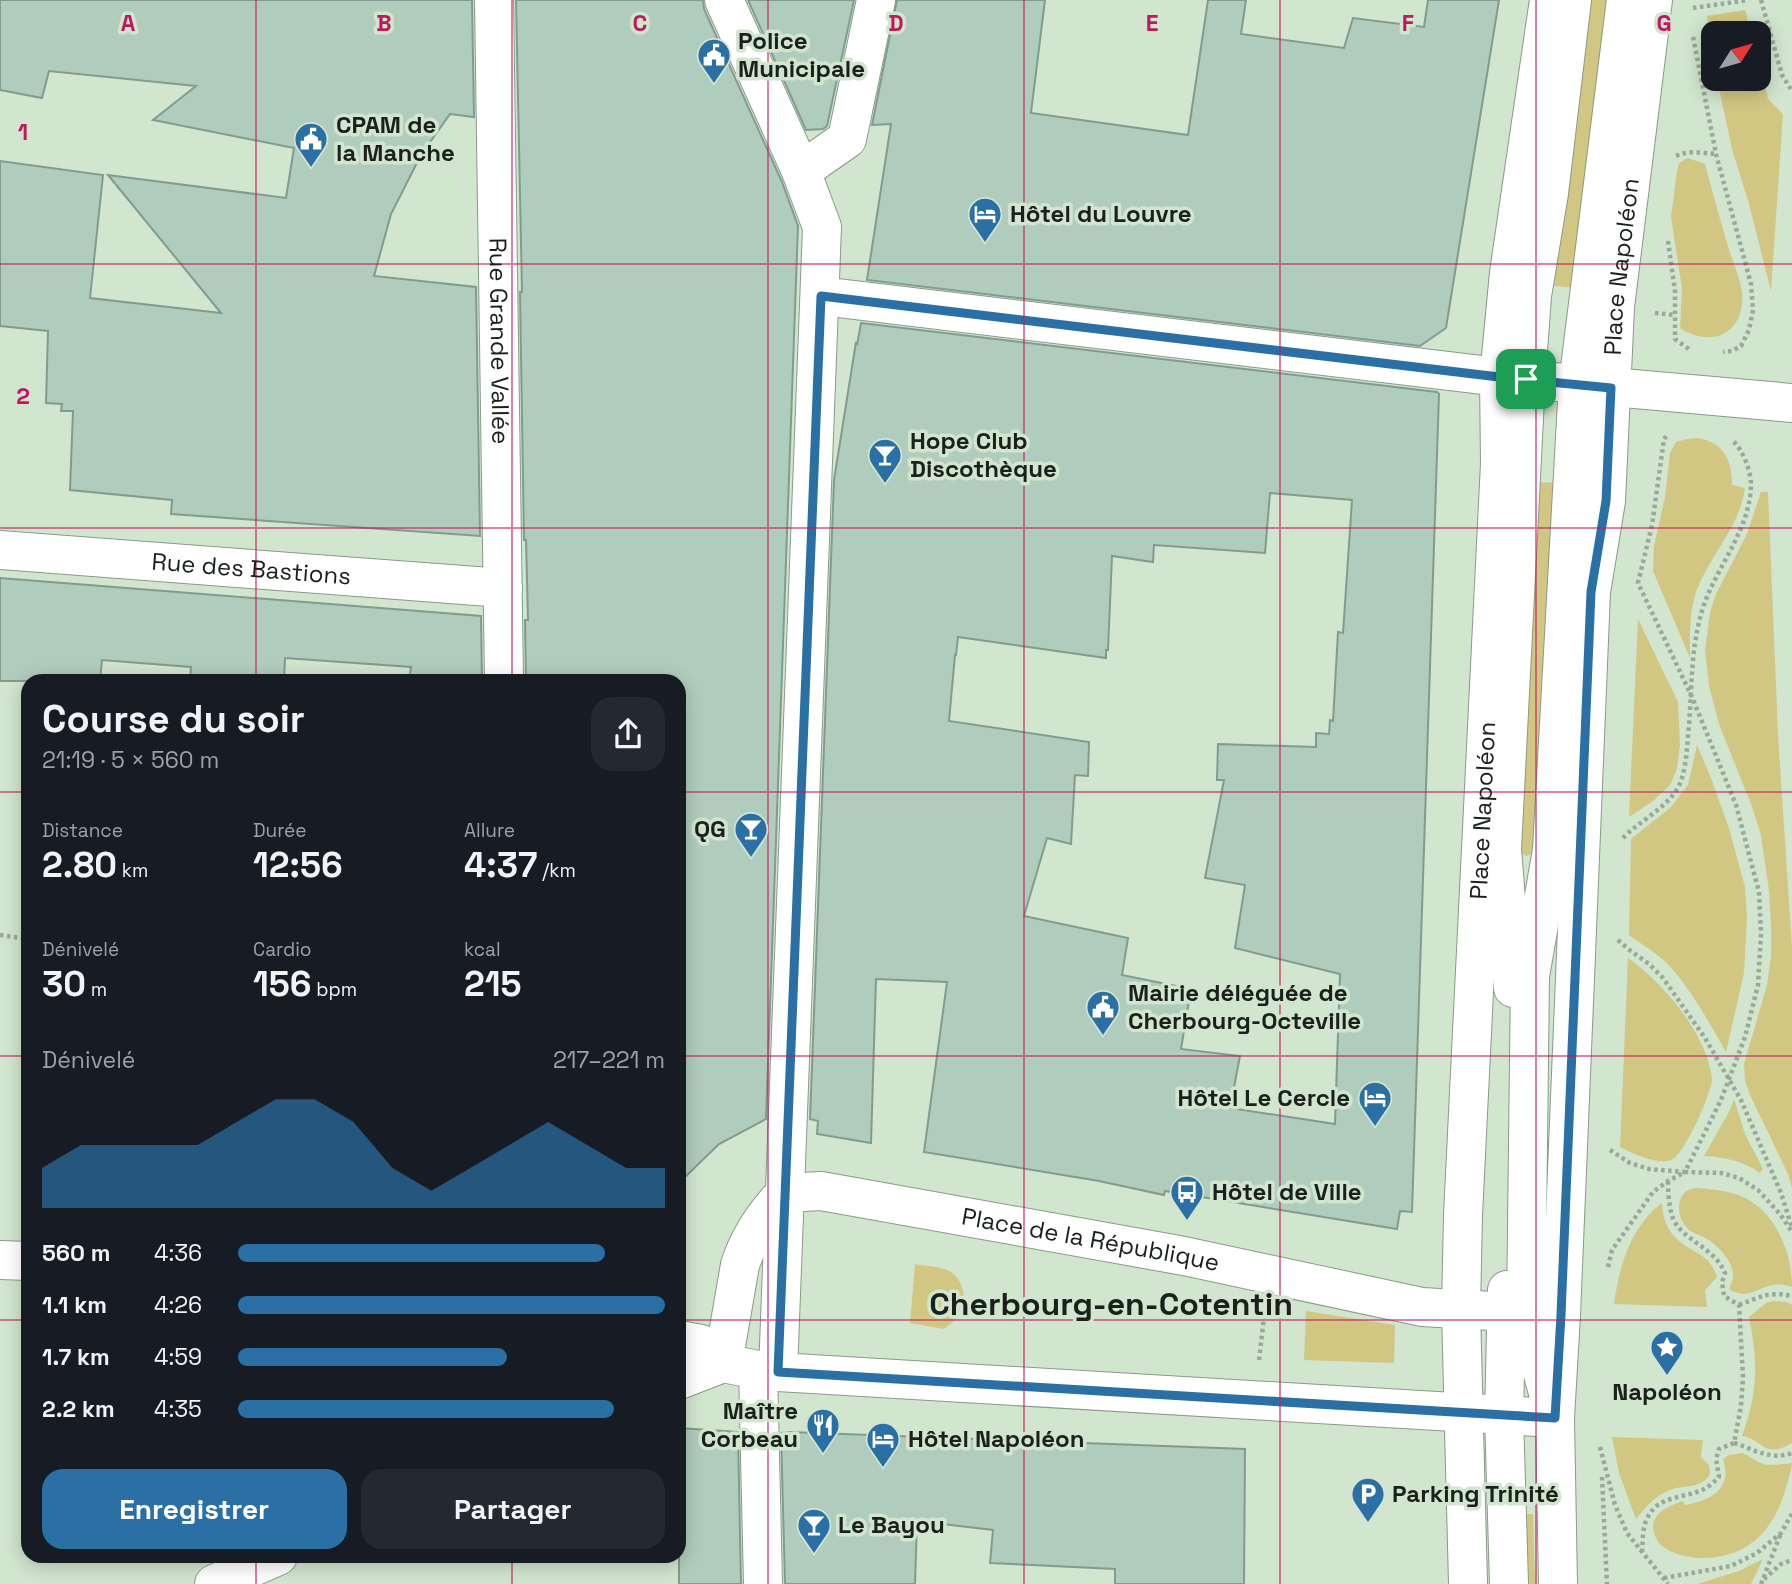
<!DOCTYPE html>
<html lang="fr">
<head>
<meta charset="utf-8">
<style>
	:root { --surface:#171b24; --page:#242831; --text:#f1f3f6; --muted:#9ea1a6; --accent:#2a70a5 }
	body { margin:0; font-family:"Space Grotesk",sans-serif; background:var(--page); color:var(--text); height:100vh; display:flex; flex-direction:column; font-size:26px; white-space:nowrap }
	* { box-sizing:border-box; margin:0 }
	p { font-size:23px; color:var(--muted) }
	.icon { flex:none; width:38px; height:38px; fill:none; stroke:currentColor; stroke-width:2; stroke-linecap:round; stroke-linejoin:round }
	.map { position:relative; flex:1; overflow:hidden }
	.side { position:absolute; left:21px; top:674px; width:665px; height:889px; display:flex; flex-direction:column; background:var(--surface); border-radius:21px; box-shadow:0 4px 18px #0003 }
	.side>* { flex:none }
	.needle { width:46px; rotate:53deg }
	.fabs { position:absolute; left:1701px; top:21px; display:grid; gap:14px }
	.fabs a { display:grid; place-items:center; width:70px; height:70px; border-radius:14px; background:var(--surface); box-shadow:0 4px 18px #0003; font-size:35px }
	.pin { position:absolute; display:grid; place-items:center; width:60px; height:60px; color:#fff; margin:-30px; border-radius:14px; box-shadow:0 4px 10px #0006 }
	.round { display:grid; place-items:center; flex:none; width:74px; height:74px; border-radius:21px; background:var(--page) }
	.summary { display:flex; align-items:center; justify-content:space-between; height:119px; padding:0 21px }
	h1 { font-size:38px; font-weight:800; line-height:52px }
	.figures { display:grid; grid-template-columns:repeat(3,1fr); gap:10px; height:119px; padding:7px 21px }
	.figures div { display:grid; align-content:center }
	.figures b { font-size:35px; font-weight:800 }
	.figures small { font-size:19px; font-weight:400 }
	.figures p { font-size:19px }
	.chart { height:196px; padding:14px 21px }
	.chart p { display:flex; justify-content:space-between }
	.chart svg { width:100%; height:126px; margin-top:7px; fill:var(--accent); opacity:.7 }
	.action { display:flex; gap:14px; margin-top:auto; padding:14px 21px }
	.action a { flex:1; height:80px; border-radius:21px; background:var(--accent); color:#fff; font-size:28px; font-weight:800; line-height:80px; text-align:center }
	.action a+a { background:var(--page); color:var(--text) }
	ul { padding:0 21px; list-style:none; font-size:23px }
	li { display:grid; grid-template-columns:112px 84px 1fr; align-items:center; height:52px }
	li i { height:18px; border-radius:9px; background:var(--accent) }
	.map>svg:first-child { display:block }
</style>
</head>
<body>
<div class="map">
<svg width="1792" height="1584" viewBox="0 0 1792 1584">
	<rect width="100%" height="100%" fill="#d2e5cf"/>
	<g fill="#d1c783">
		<path d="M1588,0h23l-33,288 -24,-2z"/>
		<path d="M1745,10l6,23h-38v23l-6,-40z"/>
		<path d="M1759,63l9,36 15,15 -12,177 -22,-87 -17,-55 -15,-70h42z"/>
		<path d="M1688,158l17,6c8,30 16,59 25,89 6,17 14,34 12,52 -2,14 -8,24 -21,30 -14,5 -29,1 -41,-7l2,-39 -11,-72 6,-46 2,-8z"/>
		<path d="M1698,438c27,5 34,23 34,47l13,3c-5,39 -36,68 -49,104 -7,21 -6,44 -6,66l-37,-87 1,-25 11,-49 5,-44 6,-11 11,-3z"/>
		<path d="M1536,482l27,1 -19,326 -13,45 -5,2 -4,-3 -7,-46z"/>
		<path d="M1761,492h7l10,243 14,213v240l-4,-14 -38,-79 -5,-15 -1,-16 23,-79 4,-29v-29l-2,-36 -8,-56 -10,-31 -32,-80 -10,-38 -4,-36 5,-37 6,-19 31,-60z"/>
		<path d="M1638,619l40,83 2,43 -3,24 -7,16 -17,16 -24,16z"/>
		<path d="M1697,745l14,33 18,50 16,59 2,31 -3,55 -18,79c-16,-28 -44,-80 -70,-98 -9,-7 -18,-12 -27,-19l2,-96 39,-31 18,-23z"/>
		<path d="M1628,958c32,22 71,68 81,106 1,4 3,11 3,16 -1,14 -28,76 -41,80 -14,5 -38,-6 -51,-13z"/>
		<path d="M1734,1099l11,35 18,35 -3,4c-16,-12 -36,-16 -56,-17l25,-44z"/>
		<path d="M1698,1188c14,1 30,3 43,8 34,14 51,56 51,91 -6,-2 -12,-3 -18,-2 -17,2 -27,16 -45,4 2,-5 5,-11 4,-16 -1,-13 -16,-28 -26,-34 -6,-4 -14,-5 -19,-10 -10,-9 -14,-30 0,-39 2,-1 8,-2 10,-2z"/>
		<path d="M1662,1203c1,14 4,26 15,36 14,14 33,14 40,38l-12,13 2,17 -93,-3c5,-37 17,-78 48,-101z"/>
		<path d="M915,1264c31,5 46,2 50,39l-11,18 -10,8 -34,-6z"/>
		<path d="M1773,1301l14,1 5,3v138c-28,17 -29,-4 -50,-7 16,-43 16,-74 7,-119l17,-14z"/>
		<path d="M1306,1311l89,14 -1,38 -90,-3z"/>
		<path d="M1612,1437l91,3 -2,17 8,8 1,9c-10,16 -25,10 -40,16 -16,6 -24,17 -34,29l-17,-46z"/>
		<path d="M1742,1453c8,3 13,8 21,11 8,2 20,0 29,-1 -1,10 -5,21 -8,31 -13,40 -39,64 -82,64 -13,0 -30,-4 -40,-12 -4,-3 -7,-9 -8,-14 -5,-18 14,-26 29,-31l2,4c26,-4 48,-17 38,-46l6,-4z"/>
		<path d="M1524,1514h9l2,70h-11z"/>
		<path d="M1763,1559l-12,25h-54l42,-13z"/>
	</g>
	<g fill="#b0ccbd" stroke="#819c8e" stroke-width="2" fill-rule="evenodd">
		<path d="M0,0h472l2,117 -24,-3 -29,41 -30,59 -17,62 102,11 4,249 -309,-22 1,-14 -102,-10 3,-79h-12l1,-7 -16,-1 2,-72 -48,-5v-165l103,14 -13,123 131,15 -113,-138 178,23 8,-50 -141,-28 43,-34 -147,-15 -7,27 -42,-8z"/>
		<path d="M516,0h187l1,9 78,173 16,44 -32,893 -47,25 -40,39v-502h-153l-1,-61h3l-2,-80h-2l-4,-248h2z"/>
		<path d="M748,0h106l-27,126 -4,3 -17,1z"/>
		<path d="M897,0h148l-14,113 157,22 20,-135h38l-5,34 103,14 9,-30 71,9 4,-27h71l-53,328 -26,18 -553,-66 24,-156 -19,1z"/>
		<path d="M861,323l576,69 2,2 -27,818 -12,-1 -3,18 -232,-38 -1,4 -65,-14 -175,-29 23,-170 -71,-3 -5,164 -54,-9 1,-13 -8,-2 24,-639 22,-138 1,3zM1270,493l82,7 -9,133 -5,-1 -5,89 -3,-1 -1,14 -13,-1v14l-98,-3 -1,36h7l-19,98 40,7 -10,63 105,26 -5,150 -105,-16 10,-52 -59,-7 10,-60 -69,-14 6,-37 -104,-22 23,-78 24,6 4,-69 13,1 1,-34 -140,-21 6,-66h1l2,-18 148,21v-8h2l4,-94 41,6 1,-17 111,8z"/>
		<path d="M0,578l481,38 1,65h-73l2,-14 -126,-9 -1,23h-94l1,-14 -89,-7 -2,21h-100z"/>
		<path d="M679,1428l59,4 3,152h-62z"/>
		<path d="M790,1432l455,17 -1,135h-129v-15l-125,-6 3,-33 -76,-9 -2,63h-130l-4,-151z"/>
	</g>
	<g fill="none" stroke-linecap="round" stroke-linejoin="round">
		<defs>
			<g id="minor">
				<path id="s1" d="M494,0l10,681"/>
				<path d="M724,0l77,171 21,56 -44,1145"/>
				<path d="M801,171l46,-32 29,-139"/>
				<path d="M821,296l678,81 293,26"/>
				<path id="s2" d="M0,550l503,38"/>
				<path d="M1513,988l-11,-139 24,-470 6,-83 17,-103 23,-193"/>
				<path d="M0,1260l28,1"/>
				<path d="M1507,1290l-3,125 5,169"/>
				<path d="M679,1340l22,4 22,19"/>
				<path id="s3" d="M723,1363l17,-98c9,-28 25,-51 45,-72l36,-2 363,65 238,51 71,4"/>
				<path d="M758,1370l5,214"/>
				<path d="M679,1380l44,-17 35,7 20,2 777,46 -29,-105 4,-337 22,-126 26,-466 48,-384"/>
				<path d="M214,1584l64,-28"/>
			</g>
			<g id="major">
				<path id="s4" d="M1468,1584l-7,-274 2,-95 37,-752 -1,-86 10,-104 40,-273"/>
				<path id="s5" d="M1558,1584l-3,-166 6,-103 30,-723 15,-91 9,-194 38,-307"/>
			</g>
		</defs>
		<use href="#minor" stroke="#899b87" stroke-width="40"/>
		<use href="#major" stroke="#899b87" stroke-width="40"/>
		<g stroke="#9aa997" stroke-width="4.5" stroke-dasharray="3.5 3.5" stroke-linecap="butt">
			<path d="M1761,0l21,75 10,16"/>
			<path d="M1693,8l55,-8"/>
			<path d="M1693,37l23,117 35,130 2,26 -4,20 -8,16 -9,5 -9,1"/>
			<path d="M1676,156c12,-6 27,-3 40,-2"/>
			<path d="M1668,241l7,50v48l15,11"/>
			<path d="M1655,313l19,2"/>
			<path d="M1623,838c18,-19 51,-33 59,-60 4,-14 5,-28 6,-42 4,-39 2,-80 12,-118 11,-46 50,-84 51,-133 0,-14 -8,-35 -18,-44"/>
			<path d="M0,935l28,4"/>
			<path d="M1618,940l10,9 21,15 14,14 42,60 36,62 40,93 11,35"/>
			<path d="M1610,1150l20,13 19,6 36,3 36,-72 24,-63 13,-52 3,-51 -2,-42 -23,-87 -44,-108 -54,-114 14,-58 12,-86 3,-4"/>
			<path d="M1608,1267l4,-17 41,-58 15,-11 17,-9 36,1 18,5 19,12 22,24 12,18"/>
			<path d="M1739,1305c21,-8 30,-14 53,-9"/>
			<path d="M1259,1360l5,-43"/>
			<path d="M1734,1443c20,6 36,18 58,10"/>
			<path d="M1600,1447l15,58 12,28 41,51"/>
			<path d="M1602,1477l5,107"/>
			<path d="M1642,1552c1,-10 0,-24 5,-33 10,-25 40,-20 59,-31 4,-2 9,-7 13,-11l-3,-18 3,-10 15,-6 7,-37 2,-29 -4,-72 -15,-9 -2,-14 3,-9c-11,-27 -44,-32 -53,-57 -3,-11 -4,-23 -4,-34"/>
			<path d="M1664,1578l67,-12 26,-13 24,-20 11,-19"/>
			<path d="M1764,1579l17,-15 11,-4"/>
			<path d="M1761,1584l20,-51"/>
		</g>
		<use href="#minor" stroke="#fff" stroke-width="38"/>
		<use href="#major" stroke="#fff" stroke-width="38"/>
	</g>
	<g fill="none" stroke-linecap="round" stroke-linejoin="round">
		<defs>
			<path id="route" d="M821,296l678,81 112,11 -5,113 -15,91 -30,723 -6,103 -777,-46z"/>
		</defs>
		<use href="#route" stroke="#fff" stroke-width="14"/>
		<use href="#route" stroke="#2a70a5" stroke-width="9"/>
	</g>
	<path fill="none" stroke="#c2185b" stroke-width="2" stroke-opacity="0.55" d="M256,0v681M512,0v681M768,0v1584M1024,0v1584M1280,0v1584M1536,0v1584M0,264h1792M0,528h1792M0,792h28M679,792h1113M0,1056h28M679,1056h1113M0,1320h28M679,1320h1113M256,1556v28M512,1556v28"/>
	<defs>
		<symbol id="civic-pin" viewBox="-11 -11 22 30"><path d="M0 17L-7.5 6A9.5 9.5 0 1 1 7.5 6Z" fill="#2a70a5" stroke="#d2e5cf"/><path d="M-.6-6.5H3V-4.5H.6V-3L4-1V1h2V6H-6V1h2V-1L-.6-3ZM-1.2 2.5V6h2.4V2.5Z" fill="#fff"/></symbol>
		<symbol id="hotel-pin" viewBox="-11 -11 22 30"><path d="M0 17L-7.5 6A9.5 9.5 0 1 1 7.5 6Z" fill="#2a70a5" stroke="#d2e5cf"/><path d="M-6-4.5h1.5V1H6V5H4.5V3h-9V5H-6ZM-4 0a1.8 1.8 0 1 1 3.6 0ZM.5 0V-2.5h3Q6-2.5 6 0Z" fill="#fff"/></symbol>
		<symbol id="bar-pin" viewBox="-11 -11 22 30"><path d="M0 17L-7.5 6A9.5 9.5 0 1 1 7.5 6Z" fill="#2a70a5" stroke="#d2e5cf"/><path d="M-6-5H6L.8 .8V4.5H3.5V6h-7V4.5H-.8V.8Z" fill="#fff"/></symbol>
		<symbol id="bus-pin" viewBox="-11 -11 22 30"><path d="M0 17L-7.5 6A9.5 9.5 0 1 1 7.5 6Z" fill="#2a70a5" stroke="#d2e5cf"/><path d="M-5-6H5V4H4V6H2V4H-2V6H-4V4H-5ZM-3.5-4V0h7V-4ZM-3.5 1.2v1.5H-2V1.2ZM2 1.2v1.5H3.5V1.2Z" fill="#fff"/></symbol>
		<symbol id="sight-pin" viewBox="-11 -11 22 30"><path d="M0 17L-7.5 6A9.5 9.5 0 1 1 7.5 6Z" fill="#2a70a5" stroke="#d2e5cf"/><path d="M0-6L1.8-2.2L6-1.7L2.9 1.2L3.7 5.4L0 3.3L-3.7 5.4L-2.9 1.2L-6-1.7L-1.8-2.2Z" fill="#fff"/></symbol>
		<symbol id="restaurant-pin" viewBox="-11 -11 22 30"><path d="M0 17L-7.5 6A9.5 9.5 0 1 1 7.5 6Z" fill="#2a70a5" stroke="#d2e5cf"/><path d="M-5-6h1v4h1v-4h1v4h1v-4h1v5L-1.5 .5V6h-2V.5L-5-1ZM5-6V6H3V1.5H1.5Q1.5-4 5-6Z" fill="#fff"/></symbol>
		<symbol id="parking-pin" viewBox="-11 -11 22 30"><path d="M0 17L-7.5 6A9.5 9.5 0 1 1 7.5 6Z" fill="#2a70a5" stroke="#d2e5cf"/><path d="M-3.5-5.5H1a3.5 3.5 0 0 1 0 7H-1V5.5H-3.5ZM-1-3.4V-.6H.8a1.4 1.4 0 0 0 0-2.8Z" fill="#fff"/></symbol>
	</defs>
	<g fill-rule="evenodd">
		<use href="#civic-pin" x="695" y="36" width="38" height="52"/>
		<use href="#civic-pin" x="292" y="120" width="38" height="52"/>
		<use href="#hotel-pin" x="966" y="195" width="38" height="52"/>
		<use href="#bar-pin" x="866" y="436" width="38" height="52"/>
		<use href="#bar-pin" x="732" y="810" width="38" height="52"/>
		<use href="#civic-pin" x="1084" y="988" width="38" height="52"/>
		<use href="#hotel-pin" x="1356" y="1079" width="38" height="52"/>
		<use href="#bus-pin" x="1168" y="1173" width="38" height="52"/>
		<use href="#sight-pin" x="1648" y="1328" width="38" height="52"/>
		<use href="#restaurant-pin" x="804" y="1406" width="38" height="52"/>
		<use href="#hotel-pin" x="864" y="1420" width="38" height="52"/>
		<use href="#parking-pin" x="1349" y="1475" width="38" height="52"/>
		<use href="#bar-pin" x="795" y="1506" width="38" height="52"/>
	</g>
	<g text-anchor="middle" stroke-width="7" stroke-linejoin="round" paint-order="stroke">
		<g font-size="24" font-weight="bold" fill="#1a211a" stroke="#d2e5cf" text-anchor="start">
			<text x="738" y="49">Police<tspan x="738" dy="28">Municipale</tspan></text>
			<text x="336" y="133">CPAM de<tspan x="336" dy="28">la Manche</tspan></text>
			<text x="1010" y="222">Hôtel du Louvre</text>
			<text x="910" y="449">Hope Club<tspan x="910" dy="28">Discothèque</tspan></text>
			<text x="726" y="837" text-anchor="end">QG</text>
			<text x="1128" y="1001">Mairie déléguée de<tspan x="1128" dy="28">Cherbourg-Octeville</tspan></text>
			<text x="1350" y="1106" text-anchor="end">Hôtel Le Cercle</text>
			<text x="1212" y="1200">Hôtel de Ville</text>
			<text x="1667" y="1400" text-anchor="middle">Napoléon</text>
			<text x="798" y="1419" text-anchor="end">Maître<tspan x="798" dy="28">Corbeau</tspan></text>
			<text x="908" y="1447">Hôtel Napoléon</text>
			<text x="1392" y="1502">Parking Trinité</text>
			<text x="838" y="1533">Le Bayou</text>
		</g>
		<g font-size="24" fill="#1a211a" stroke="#d2e5cf">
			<text dy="8" stroke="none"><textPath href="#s5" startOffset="1320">Place Napoléon</textPath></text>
			<text dy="8" stroke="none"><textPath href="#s1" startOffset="341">Rue Grande Vallée</textPath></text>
			<text dy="8" stroke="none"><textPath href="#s2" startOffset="252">Rue des Bastions</textPath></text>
			<text dy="8" stroke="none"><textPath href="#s4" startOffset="774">Place Napoléon</textPath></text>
			<text dy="8" stroke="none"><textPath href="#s3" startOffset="495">Place de la République</textPath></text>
		</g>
		<g font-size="32" font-weight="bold" fill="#1a211a" stroke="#d2e5cf">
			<text x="1111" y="1315">Cherbourg-en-Cotentin</text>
		</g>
	</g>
	<g font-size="23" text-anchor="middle" font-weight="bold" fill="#c2185b" stroke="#d2e5cf" stroke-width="7" stroke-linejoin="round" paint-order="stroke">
		<text x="128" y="31">A</text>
		<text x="384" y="31">B</text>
		<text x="640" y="31">C</text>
		<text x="896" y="31">D</text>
		<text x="1152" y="31">E</text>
		<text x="1408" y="31">F</text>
		<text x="1664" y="31">G</text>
		<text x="23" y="140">1</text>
		<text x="23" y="404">2</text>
	</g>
</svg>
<div class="fabs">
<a><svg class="needle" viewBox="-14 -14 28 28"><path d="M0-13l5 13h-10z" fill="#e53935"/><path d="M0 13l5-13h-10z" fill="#9ea1a6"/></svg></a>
</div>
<div class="pin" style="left:1526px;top:379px;background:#1e9e55"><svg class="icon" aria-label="arrive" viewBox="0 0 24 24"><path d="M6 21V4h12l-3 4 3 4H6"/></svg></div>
<section class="side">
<div class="summary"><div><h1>Course du soir</h1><p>21:19 · 5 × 560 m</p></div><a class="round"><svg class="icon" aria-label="share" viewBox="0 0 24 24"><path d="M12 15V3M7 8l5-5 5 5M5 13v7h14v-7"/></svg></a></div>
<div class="figures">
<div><p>Distance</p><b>2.80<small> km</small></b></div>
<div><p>Durée</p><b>12:56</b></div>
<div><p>Allure</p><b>4:37<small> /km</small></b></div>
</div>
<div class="figures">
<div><p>Dénivelé</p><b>30<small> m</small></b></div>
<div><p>Cardio</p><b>156<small> bpm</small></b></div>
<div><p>kcal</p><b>215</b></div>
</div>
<div class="chart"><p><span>Dénivelé</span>217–221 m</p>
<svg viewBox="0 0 160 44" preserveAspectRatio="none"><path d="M0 44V30L10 22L20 22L30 22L40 22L50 14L60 6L70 6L80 14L90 30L100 38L110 30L120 22L130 14L140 22L150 30L160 30V44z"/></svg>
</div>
<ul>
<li><b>560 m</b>4:36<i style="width:86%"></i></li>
<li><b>1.1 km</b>4:26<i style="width:100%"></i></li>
<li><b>1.7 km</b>4:59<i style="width:63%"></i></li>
<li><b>2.2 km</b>4:35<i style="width:88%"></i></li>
</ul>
<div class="action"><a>Enregistrer</a><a>Partager</a></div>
</section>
</div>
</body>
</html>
